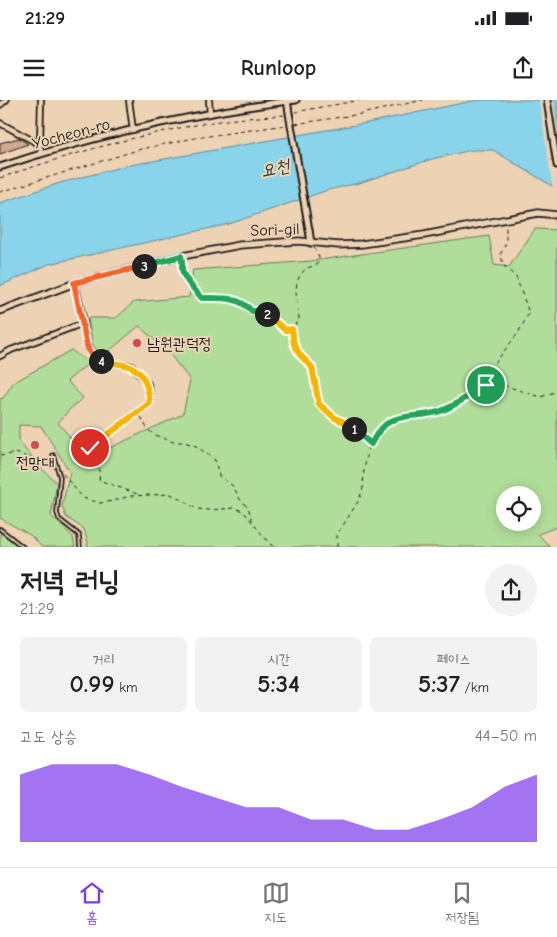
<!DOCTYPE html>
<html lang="ko">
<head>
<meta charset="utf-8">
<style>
	:root { --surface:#fff; --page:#f2f2f2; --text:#202124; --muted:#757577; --line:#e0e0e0; --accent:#7c3aed }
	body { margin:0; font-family:"Comic Neue","Poor Story",sans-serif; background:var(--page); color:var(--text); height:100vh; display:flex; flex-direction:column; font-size:19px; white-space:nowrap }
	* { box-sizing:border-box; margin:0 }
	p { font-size:16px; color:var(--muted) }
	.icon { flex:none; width:28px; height:28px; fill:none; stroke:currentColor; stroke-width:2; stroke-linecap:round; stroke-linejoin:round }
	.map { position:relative; height:447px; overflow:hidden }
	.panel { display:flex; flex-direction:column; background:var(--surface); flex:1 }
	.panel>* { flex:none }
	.tools { position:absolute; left:496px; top:386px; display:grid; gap:10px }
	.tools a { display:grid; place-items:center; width:45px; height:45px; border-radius:50%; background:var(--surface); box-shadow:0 2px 12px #0003; font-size:25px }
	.pin { position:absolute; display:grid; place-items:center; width:42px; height:42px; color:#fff; margin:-21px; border:2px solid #fff; border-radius:50%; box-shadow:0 1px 5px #0007 }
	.km { position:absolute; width:25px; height:25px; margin:-12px; border-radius:50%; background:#222; color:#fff; font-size:14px; line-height:25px; text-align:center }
	.round { display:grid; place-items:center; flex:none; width:52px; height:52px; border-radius:26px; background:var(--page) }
	.summary { display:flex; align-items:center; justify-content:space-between; height:85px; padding:0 20px }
	h1 { font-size:28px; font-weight:800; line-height:38px }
	.metrics { display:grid; grid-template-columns:repeat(3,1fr); gap:8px; height:85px; padding:5px 20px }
	.metrics div { display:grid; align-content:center; border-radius:8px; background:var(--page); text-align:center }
	.metrics b { font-size:25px; font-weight:800 }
	.metrics small { font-size:14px; font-weight:400 }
	.metrics p { font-size:14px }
	.chart { height:140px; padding:10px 20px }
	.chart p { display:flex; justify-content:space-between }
	.chart svg { width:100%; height:90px; margin-top:5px; fill:var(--accent); opacity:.7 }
	.status { display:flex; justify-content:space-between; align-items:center; height:35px; padding:0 25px; background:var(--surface); direction:ltr }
	.status svg { height:14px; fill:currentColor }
	header { display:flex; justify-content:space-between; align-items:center; height:65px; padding:0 20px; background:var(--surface); font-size:22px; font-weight:800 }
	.menu { display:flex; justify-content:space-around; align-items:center; height:70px; border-top:1px solid var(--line); background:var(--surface); font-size:14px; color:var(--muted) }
	.menu a { display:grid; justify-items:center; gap:2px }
	.menu .active { color:var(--accent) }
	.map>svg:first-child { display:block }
</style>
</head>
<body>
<div class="status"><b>21:29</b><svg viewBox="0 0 49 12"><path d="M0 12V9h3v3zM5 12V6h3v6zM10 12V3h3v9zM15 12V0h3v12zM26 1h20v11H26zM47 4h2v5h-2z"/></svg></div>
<header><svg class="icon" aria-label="menu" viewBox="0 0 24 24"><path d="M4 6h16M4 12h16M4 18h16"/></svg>Runloop<svg class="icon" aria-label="share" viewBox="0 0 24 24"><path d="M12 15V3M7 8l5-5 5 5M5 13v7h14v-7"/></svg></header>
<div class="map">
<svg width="557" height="447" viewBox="0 0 557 447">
	<rect width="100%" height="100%" fill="#eed2b4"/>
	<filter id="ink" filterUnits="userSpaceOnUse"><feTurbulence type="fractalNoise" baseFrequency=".02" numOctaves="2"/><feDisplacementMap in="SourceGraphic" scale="10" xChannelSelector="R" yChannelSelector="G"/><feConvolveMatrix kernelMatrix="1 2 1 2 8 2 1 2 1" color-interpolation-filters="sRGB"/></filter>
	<g filter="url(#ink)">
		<g fill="#b1dd9b" stroke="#667c5c" fill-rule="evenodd">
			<path d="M535,129l22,1v297l-19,7 12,13h-463l1,-4 -4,-14 -18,-12 -4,-11 8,-34 -29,-46 -22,-1v17l22,26 16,15 -6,33 22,21 2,10h-33l-12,-12 -30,-17v-119l3,-1 10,-15 58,-33 18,13 -22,18 16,17 -14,12 -11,13 30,35 95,-44 7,-34 -22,-28 -29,-26 -30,25 -9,2 -7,-7 -5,-28h28l18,-16 55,-5 4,-27 119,-9 177,-25 5,29 15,2zM505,395h27v27h-27z"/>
			<path d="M0,427l24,20h-24z"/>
		</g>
		<path fill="#89d4ea" stroke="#5d8a98" d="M477,0h80v89l-64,-39h-21l-40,9 -73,24 -31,7 -99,34 -180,40 -49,22v-83l60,-20 65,-17 247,-44z"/>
		<path fill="#eed2b4" d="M539,0h14l4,27v64l-4,-2z"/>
		<path fill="#d1a890" stroke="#1c1c1c" d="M19,38l9,6 -28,10v-11z"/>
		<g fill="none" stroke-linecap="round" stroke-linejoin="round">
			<defs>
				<g id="service">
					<path d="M53,355l7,22 -3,36 2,6 20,16 1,12"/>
					<path d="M0,429l23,18"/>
				</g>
				<g id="minor">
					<path d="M129,0l4,30"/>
					<path d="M209,0l1,14"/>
					<path d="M0,5l6,-5"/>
					<path d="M0,23l39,21 3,9"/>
					<path d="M40,44l1,-44"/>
					<path d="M84,223l3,23 4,9 9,6 32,5 16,18 2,19 -48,36"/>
					<path d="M0,256l11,-6 73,-27 -9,-40"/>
				</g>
				<g id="tertiary">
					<path d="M287,0l3,19"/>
					<path d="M547,0l10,65"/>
					<path d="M0,67c95,-32 196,-54 296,-67"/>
					<path d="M309,130l2,13"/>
				</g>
				<path id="secondary" d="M0,211l75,-28 102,-26 63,-12 59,-4 39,4 24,-1 62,-9 114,-22 19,2"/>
			</defs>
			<use href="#service" stroke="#1c1c1c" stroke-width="5.5"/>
			<use href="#minor" stroke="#1c1c1c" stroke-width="8"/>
			<use href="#tertiary" stroke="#1c1c1c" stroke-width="9"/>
			<use href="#secondary" stroke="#1c1c1c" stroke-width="9"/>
			<g stroke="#1c1c1c" stroke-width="1" stroke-dasharray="4 4" stroke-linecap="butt">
				<path d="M295,12l66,-12"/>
				<path d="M295,24l66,-10 62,-14"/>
				<path d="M0,78c72,-25 144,-45 219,-57 21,-3 43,-4 65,-6"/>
				<path d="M0,92l141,-43 54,-11 91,-13"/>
				<path d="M314,148l5,9 -2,8c-3,1 -9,2 -11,4 -16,11 -8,35 -7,50l-7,10 2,15 7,11 11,12 7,36 16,16 17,8 18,16"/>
				<path d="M183,162c-1,15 9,25 19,36 21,0 35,-3 50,13h12l21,19 6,-1"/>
				<path d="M486,285l2,-13 30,-39 11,-20 -13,-36 -11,-10 -5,-12 6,-12v-19"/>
				<path d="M141,317l7,13 7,5 18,7h11l12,4 19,14 4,16 14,10 8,15 7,6 5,16"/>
				<path d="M98,342l-8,6c2,12 12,19 9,32l41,15"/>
				<path d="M0,356l16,-3 29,10 8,5"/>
				<path d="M63,374l20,24 17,5 13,-2 17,-5 41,-2 26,15 12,1 26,-2 8,3 27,33 7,3"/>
				<path d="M337,447v-12l22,-35 4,-12 1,-19 5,-22 6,-12 11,-11 10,-6 44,-7 51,-28 15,3 35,11 16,-6"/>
			</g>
			<use href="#service" stroke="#eed2b4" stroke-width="2"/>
			<use href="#minor" stroke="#eed2b4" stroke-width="4.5"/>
			<use href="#tertiary" stroke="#eed2b4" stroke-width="5"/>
			<use href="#secondary" stroke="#eed2b4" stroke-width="5.5"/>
			<defs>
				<path id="tertiary-bridge" d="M290,19l19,111"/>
			</defs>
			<use href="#tertiary-bridge" stroke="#1c1c1c" stroke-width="9" stroke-linecap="butt"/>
			<use href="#tertiary-bridge" stroke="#eed2b4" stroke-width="5"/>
		</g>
	</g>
	<g fill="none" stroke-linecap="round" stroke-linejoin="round" filter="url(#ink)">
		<defs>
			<path id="split-1" d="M354,329l17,15c18,-37 40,-23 70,-33 16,-6 31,-17 45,-26"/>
			<path id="split-2" d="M267,214l18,16 7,-1 2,15 6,11 12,12 7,37 16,14 9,4 10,7"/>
			<path id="split-3" d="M144,166l37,-10c2,6 1,8 1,13 1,10 13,21 20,29 21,0 35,-2 50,13h12l3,3"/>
			<path id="split-4" d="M101,261l-10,-6 -4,-9 -13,-63 70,-17"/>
			<path id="split-5" d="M90,348l60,-45c-4,-37 -16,-37 -49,-42"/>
		</defs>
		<use href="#split-1" stroke="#fff" stroke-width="10"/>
		<use href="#split-2" stroke="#fff" stroke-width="10"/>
		<use href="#split-3" stroke="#fff" stroke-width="10"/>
		<use href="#split-4" stroke="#fff" stroke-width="10"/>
		<use href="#split-5" stroke="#fff" stroke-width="10"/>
		<use href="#split-1" stroke="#22a559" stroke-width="6"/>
		<use href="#split-2" stroke="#f5b400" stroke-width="6"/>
		<use href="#split-3" stroke="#22a559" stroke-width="6"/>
		<use href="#split-4" stroke="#f0652b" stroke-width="6"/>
		<use href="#split-5" stroke="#f5b400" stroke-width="6"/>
	</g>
	<g fill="#d1495b" stroke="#eed2b4" stroke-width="2">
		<circle cx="137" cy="243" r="5"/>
		<circle cx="35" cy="345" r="5"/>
	</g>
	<g text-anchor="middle" stroke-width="4" stroke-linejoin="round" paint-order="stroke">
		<g font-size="16" fill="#1c1c1c" stroke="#eed2b4">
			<text transform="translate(71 33) rotate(-15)" y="6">Yocheon-ro</text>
			<text transform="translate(275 129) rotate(-2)" y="6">Sori-gil</text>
		</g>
		<g font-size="16" fill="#1c1c1c" stroke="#eed2b4" text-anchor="start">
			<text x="147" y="249">남원관덕정</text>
			<text x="35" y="368" text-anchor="middle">전망대</text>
		</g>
		<g font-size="18" font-style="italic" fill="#324145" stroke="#eed2b4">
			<text transform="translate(275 68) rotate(-12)" y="6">요천</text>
		</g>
	</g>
</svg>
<div class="tools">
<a><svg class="icon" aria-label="locate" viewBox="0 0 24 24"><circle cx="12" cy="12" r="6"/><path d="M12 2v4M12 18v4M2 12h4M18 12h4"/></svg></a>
</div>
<div class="pin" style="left:486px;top:285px;background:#1e9e55"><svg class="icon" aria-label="arrive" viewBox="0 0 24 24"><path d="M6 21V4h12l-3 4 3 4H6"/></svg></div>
<div class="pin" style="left:90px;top:348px;background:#d93025"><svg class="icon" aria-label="check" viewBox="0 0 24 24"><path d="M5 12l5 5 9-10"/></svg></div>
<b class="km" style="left:354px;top:329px">1</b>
<b class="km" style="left:267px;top:214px">2</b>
<b class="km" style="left:144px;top:166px">3</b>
<b class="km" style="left:101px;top:261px">4</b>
</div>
<section class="panel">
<div class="summary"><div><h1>저녁 러닝</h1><p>21:29</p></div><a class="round"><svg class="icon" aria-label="share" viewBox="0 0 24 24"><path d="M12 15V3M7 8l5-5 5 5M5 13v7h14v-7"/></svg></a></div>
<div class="metrics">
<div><p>거리</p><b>0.99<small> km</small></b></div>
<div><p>시간</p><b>5:34</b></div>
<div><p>페이스</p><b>5:37<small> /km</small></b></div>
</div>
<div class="chart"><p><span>고도 상승</span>44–50 m</p>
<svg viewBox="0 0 160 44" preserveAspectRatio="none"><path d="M0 44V11L10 6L20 6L30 6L40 11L50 17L60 22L70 27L80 27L90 33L100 33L110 38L120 38L130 33L140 27L150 17L160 11V44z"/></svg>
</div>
</section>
<nav class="menu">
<a class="active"><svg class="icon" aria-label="home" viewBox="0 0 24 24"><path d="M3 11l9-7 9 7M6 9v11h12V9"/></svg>홈</a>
<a><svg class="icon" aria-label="map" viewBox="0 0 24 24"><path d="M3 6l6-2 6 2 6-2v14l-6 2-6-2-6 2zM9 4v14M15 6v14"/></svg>지도</a>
<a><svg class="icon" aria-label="saved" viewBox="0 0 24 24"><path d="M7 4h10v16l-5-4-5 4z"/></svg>저장됨</a>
</nav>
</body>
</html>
